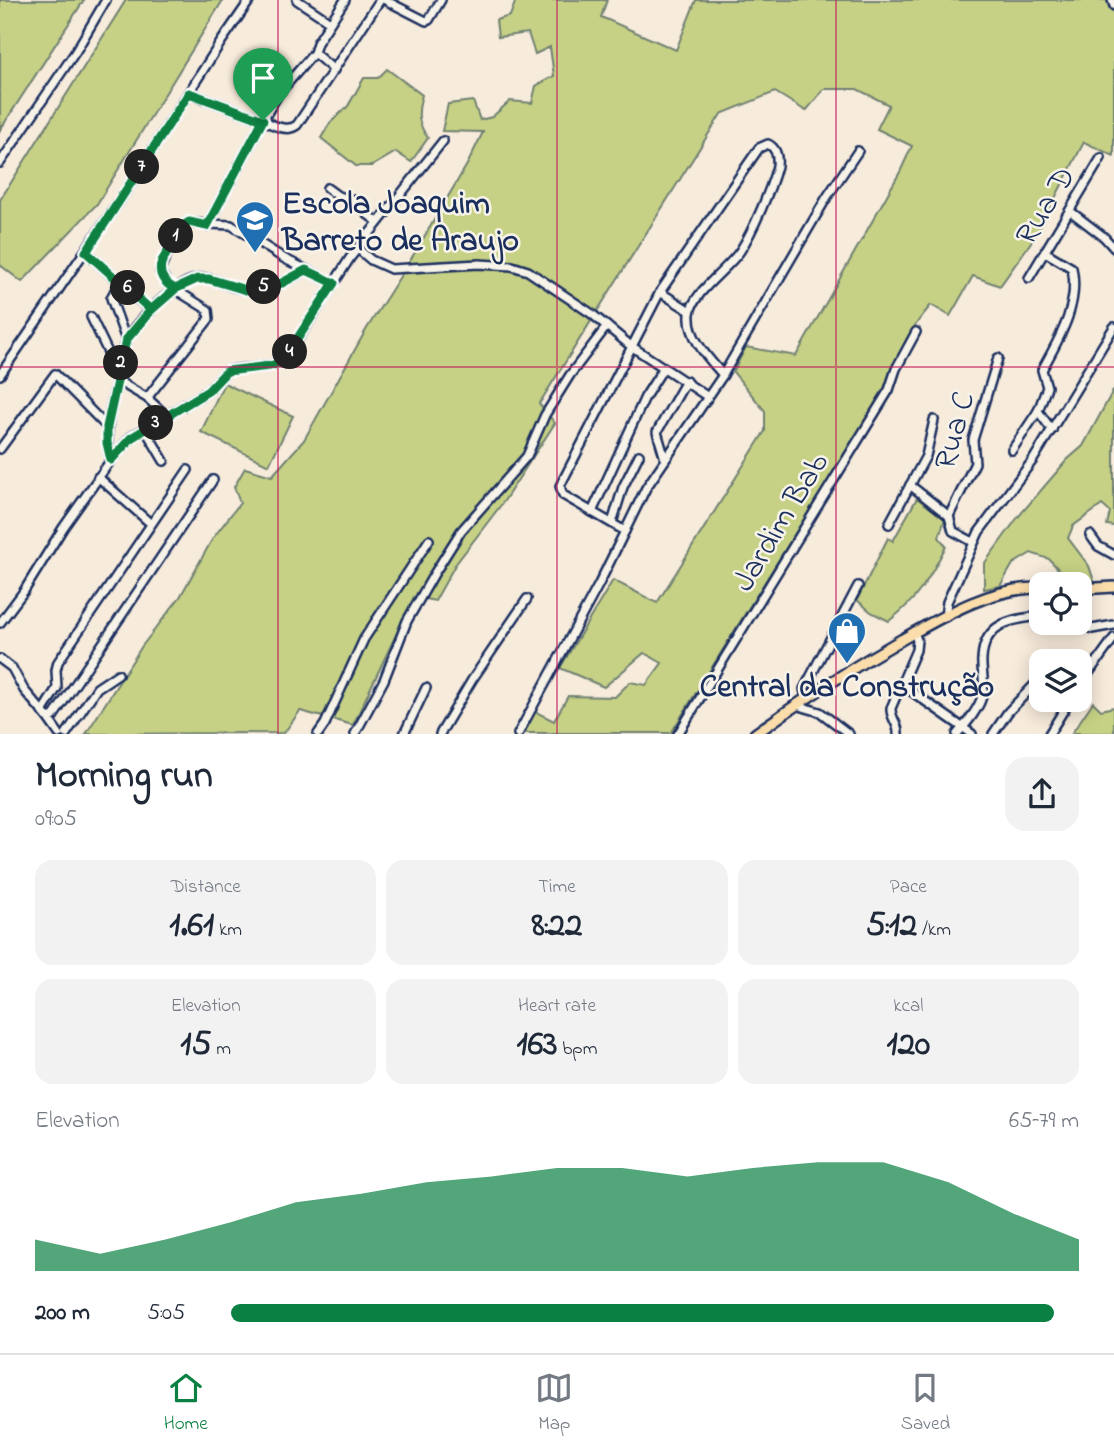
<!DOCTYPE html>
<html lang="en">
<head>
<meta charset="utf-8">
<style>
	:root { --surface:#fff; --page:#f2f2f3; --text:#1f2937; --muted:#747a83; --line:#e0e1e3; --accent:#0b8043 }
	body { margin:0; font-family:"Indie Flower",sans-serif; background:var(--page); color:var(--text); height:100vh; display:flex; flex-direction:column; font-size:26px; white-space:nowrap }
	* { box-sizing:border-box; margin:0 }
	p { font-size:23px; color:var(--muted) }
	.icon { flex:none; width:38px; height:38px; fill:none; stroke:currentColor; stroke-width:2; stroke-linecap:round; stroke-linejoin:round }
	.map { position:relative; height:734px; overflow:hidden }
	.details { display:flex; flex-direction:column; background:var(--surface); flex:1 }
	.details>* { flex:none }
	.tools { position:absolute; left:1029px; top:572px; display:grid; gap:14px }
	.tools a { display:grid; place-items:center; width:63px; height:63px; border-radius:14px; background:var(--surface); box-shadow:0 4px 18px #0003; font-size:35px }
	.pin { position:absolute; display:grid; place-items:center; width:60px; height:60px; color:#fff; margin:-72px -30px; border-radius:50% 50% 50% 0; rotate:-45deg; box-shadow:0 0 7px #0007 }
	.pin .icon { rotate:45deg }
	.km { position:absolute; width:35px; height:35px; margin:-18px; border-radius:50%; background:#222; color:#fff; font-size:19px; line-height:35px; text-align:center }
	.round { display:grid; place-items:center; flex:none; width:74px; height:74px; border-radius:21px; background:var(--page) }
	.headline { display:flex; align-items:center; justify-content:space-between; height:119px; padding:0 35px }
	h1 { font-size:38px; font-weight:800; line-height:52px }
	.figures { display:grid; grid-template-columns:repeat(3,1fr); gap:10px; height:119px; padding:7px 35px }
	.figures div { display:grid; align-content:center; border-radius:18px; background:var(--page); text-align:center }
	.figures b { font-size:35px; font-weight:800 }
	.figures small { font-size:19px; font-weight:400 }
	.figures p { font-size:19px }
	.chart { height:196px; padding:14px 35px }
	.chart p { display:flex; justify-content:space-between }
	.chart svg { width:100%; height:126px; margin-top:7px; fill:var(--accent); opacity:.7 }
	ul { padding:0 35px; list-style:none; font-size:23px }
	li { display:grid; grid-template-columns:112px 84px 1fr; align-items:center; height:52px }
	li i { height:18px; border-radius:9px; background:var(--accent) }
	.tabs { display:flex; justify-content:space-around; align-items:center; height:98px; border-top:2px solid var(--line); background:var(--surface); font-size:19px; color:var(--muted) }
	.tabs a { display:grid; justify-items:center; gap:4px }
	.tabs .on { color:var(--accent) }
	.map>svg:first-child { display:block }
</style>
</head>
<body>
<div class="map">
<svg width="1114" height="734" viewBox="0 0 1114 734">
	<rect width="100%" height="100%" fill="#f7ebdb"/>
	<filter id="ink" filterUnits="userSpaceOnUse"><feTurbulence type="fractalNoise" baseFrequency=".0143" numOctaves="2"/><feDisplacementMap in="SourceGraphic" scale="14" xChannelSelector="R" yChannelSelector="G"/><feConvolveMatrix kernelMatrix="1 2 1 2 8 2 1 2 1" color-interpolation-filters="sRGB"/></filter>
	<g filter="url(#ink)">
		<g fill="#c6d185" stroke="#708072" stroke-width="2">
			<path d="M0,0h84l-84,130z"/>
			<path d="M126,0h97l-126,204 -75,78 -22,-17v-65z"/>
			<path d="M516,0h91l-6,17 75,33 20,-50h418v156l-30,-14 -48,93 -36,51 -27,-10 -23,40 -19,-11c-24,28 -32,47 -44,81l-216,347h-147l10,-22 20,10 14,-25 47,1 15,-15 16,3 16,-22 -18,-10 -40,34 -44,-19 53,-88 44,23 108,-172v-20l-32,-39 13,-25 50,9 104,-184 12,-26 -35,-17 12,-24 -32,-16h-33l-18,22 -31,-19 -54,22 -182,290 16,19 -51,78 -49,64 -20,36 -21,-4 -61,128 -53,-14 -16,22 -198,1 56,-88 38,-49 33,-59 27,-35 -6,-16 11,-19 27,8 32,-36 62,-110 42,-66 60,-101 15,-31 -41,-1 6,-27 25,-3 7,19 12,-3 18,-16 22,2 4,-17 18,-10 -4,-29 -15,7 -7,-21 -30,4 -2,-17 14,-4z"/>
			<path d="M387,69l35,26c-5,17 -5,28 6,43l-17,24 -15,-10 -24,14h-16l-35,-28 9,-15 18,-17 16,-28h14z"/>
			<path d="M224,383l69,33 -24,49 -68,-33z"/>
			<path d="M1114,389v137l-7,-1 3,-13 -8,-7 -29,21 -5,12 21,28 5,15h-39l6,-9 -12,-13 -18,-6 -18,11 -13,22 -16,3v-25l34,-47 49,-57 16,-14z"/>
			<path d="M917,498l28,21 -6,18 7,9c-17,33 -27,52 -57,75l-18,-9 -14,-12 31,-62 5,3z"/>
			<path d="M1093,702l8,8 13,-3v26h-42z"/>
		</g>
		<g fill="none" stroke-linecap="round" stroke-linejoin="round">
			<defs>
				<g id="minor">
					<path d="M297,0l33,22"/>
					<path d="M385,0l41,21 3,-1 12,-20"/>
					<path d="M1112,0l2,6"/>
					<path d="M334,70l-20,-17 3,-10 28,-43"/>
					<path d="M189,93l74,27 16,-27 35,-40"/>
					<path d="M0,163l76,-112 30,-51"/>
					<path d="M327,188l11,8 19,5 10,13 11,8"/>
					<path d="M1070,211l34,26 10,11"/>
					<path d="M207,226l56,-106c10,5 24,13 34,5l83,-125"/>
					<path d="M357,248l14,12 20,9 88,-5 33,2 16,5 64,43 39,32 77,51"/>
					<path d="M86,252l65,59"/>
					<path d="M1045,252l27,16c8,37 -13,71 -30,102l5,17 -9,24 14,19"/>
					<path d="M1029,278l72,-120"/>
					<path d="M120,281l-9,17 15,42"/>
					<path d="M660,292l30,19"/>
					<path d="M91,317l27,56"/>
					<path d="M0,375l120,-175 101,-158 29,-42"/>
					<path d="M118,381l29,17 21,19"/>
					<path d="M147,398l62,-79 -1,-9 -40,-25 -8,-14 8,-20 19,-28 44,2 54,34 48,24"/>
					<path d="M145,429l19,32"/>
					<path d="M0,449l55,-75 52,53"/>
					<path d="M1012,450l26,-39"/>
					<path d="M665,459l-8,-27 29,-51"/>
					<path d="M111,460c-11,-38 9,-76 13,-114 6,-22 56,-69 79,-68 11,0 21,7 31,9 25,8 51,-4 72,-17"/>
					<path d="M98,477l52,46"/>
					<path d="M910,485l39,31"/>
					<path d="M592,512l53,-115 19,-30"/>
					<path d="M612,523l11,-36 16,-32"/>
					<path d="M889,524l37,-68 8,-36"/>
					<path d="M625,531l-62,-36 -3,-9 100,-194 99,-144 9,-4c8,4 10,13 9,22 -6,23 -24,65 -37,85 -12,18 -48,42 -50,63 -2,24 19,45 33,61"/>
					<path d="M1090,535l8,11 16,9"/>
					<path d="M973,542l-20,-11 -4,-15 26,-53 -2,-23 25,-82"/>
					<path d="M945,617l2,-15 32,-70 54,-72 81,-133"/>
					<path d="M0,623l24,-32 39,-63 48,-68 20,-23 77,-46 19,-20c20,-6 45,1 60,-15l63,-98 93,-117"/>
					<path d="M1078,623l14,6 22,-4"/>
					<path d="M0,659l12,9 12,22 23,27h6l160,-237"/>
					<path d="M901,684l71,50"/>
					<path d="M1080,685l34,-47"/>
					<path d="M806,698l-2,-9 54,-103"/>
					<path d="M796,705l24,7 29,22"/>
					<path d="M42,712l15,-24 -1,-18 2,-8 130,-192"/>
					<path d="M47,717l12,17"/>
					<path d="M66,734l31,-46 21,-14"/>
					<path d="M318,734l7,-10 39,-85 65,-99"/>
					<path d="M355,734l29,-54 23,-59 27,-47 27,-43 66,-75 18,-41 25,-40 37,-49"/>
					<path d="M404,734l22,-46"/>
					<path d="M440,734l32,-54 55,-81"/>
					<path d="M518,734l81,-150 47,-96 77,-113 104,-178 31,-46"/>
					<path d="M678,734l211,-344 7,-21 20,-37"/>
					<path d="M898,734c1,-10 -8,-16 -7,-26l25,-58 1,-10 -3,-7"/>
					<path d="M957,734c10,-11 24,-27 26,-42 2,-11 -2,-22 -1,-33 2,-36 29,-40 59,-43"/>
					<path d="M993,734l15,-22 33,-34"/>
					<path d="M1049,734l21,-34"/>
				</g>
				<g id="major">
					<path d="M1080,589l34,-2"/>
					<path d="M755,734c47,-34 95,-65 146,-94 42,-24 90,-53 140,-52"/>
				</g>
			</defs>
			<use href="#minor" stroke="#1b2f5e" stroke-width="12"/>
			<use href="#major" stroke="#1b2f5e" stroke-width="14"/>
			<use href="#minor" stroke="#f7f3e8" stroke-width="7"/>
			<use href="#major" stroke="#fbddab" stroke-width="9"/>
		</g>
	</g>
	<g fill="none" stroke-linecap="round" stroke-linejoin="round" filter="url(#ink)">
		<defs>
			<path id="route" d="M263,120l-56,106 -18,-4 -5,3 -22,36c-5,13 2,22 13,28l-24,21 -25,30 -19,87v16l4,17 20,-22 77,-47 19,-20 43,-5 12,-4 52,-79 -28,-13 -24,13 -36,7 -37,-11h-12l-22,10 -24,21 -65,-58 103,-159 74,27"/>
		</defs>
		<use href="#route" stroke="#fff" stroke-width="14"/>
		<use href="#route" stroke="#0b8043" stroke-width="9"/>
	</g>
	<path fill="none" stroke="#c2185b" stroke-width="2" stroke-opacity="0.55" d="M278,0v734M557,0v734M836,0v734M0,367h1114"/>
	<defs>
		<symbol id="school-pin" viewBox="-11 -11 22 30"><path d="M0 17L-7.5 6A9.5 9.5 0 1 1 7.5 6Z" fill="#1f6fb2" stroke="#f7f3e8"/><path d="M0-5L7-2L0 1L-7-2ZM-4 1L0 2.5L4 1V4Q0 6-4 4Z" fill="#fff"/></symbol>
		<symbol id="shop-pin" viewBox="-11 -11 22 30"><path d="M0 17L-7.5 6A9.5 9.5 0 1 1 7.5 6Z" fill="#1f6fb2" stroke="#f7f3e8"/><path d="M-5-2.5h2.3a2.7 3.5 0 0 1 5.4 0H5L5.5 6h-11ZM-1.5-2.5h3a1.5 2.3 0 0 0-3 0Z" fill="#fff"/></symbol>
	</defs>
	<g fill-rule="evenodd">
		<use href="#school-pin" x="233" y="198" width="44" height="60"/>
		<use href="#shop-pin" x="825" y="609" width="44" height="60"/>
	</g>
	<g text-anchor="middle" stroke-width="5" stroke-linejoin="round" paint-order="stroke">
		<g font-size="32" font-weight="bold" fill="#1b2f5e" stroke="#f7f3e8" text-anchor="start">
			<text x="282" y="213">Escola Joaquim<tspan x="282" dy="37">Barreto de Araujo</tspan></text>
			<text x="847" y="696" text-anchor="middle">Central da Construção</text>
		</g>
		<g font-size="32" fill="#1b2f5e" stroke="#f7f3e8">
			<text transform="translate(1044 205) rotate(-59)" y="11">Rua D</text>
			<text transform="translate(953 430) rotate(-75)" y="11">Rua C</text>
			<text transform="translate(779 521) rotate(-59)" y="11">Jardim Bab</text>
		</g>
	</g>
</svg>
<div class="tools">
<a><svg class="icon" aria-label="locate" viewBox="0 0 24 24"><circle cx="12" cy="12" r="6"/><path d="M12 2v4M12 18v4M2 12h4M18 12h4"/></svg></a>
<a><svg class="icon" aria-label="layers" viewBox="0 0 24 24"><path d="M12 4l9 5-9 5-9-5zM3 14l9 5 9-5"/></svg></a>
</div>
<div class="pin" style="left:263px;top:120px;background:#1e9e55"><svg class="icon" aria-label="arrive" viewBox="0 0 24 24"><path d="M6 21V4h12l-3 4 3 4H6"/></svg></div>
<b class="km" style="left:176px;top:236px">1</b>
<b class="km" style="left:121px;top:363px">2</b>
<b class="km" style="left:156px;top:423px">3</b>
<b class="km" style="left:290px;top:352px">4</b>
<b class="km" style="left:264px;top:287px">5</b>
<b class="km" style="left:128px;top:288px">6</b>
<b class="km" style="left:142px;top:167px">7</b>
</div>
<section class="details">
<div class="headline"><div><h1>Morning run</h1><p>09:05</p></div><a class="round"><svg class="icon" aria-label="share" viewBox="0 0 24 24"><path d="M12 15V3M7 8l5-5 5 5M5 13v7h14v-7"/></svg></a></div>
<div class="figures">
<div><p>Distance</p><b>1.61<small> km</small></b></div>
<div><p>Time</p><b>8:22</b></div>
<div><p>Pace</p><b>5:12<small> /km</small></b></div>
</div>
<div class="figures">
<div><p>Elevation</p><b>15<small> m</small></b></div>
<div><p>Heart rate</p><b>163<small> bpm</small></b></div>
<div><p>kcal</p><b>120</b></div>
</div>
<div class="chart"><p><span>Elevation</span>65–79 m</p>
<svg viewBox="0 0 160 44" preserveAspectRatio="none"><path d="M0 44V33L10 38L20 33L30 27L40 20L50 17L60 13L70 11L80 8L90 8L100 11L110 8L120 6L130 6L140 13L150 24L160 33V44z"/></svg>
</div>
<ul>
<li><b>200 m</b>5:05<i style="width:97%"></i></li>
</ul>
</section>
<nav class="tabs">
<a class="on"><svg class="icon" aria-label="home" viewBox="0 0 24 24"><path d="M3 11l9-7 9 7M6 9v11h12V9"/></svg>Home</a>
<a><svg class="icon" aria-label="map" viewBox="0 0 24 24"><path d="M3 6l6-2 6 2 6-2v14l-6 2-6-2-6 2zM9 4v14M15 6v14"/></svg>Map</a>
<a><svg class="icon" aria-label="saved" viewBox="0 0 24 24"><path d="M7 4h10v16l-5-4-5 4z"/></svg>Saved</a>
</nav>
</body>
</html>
